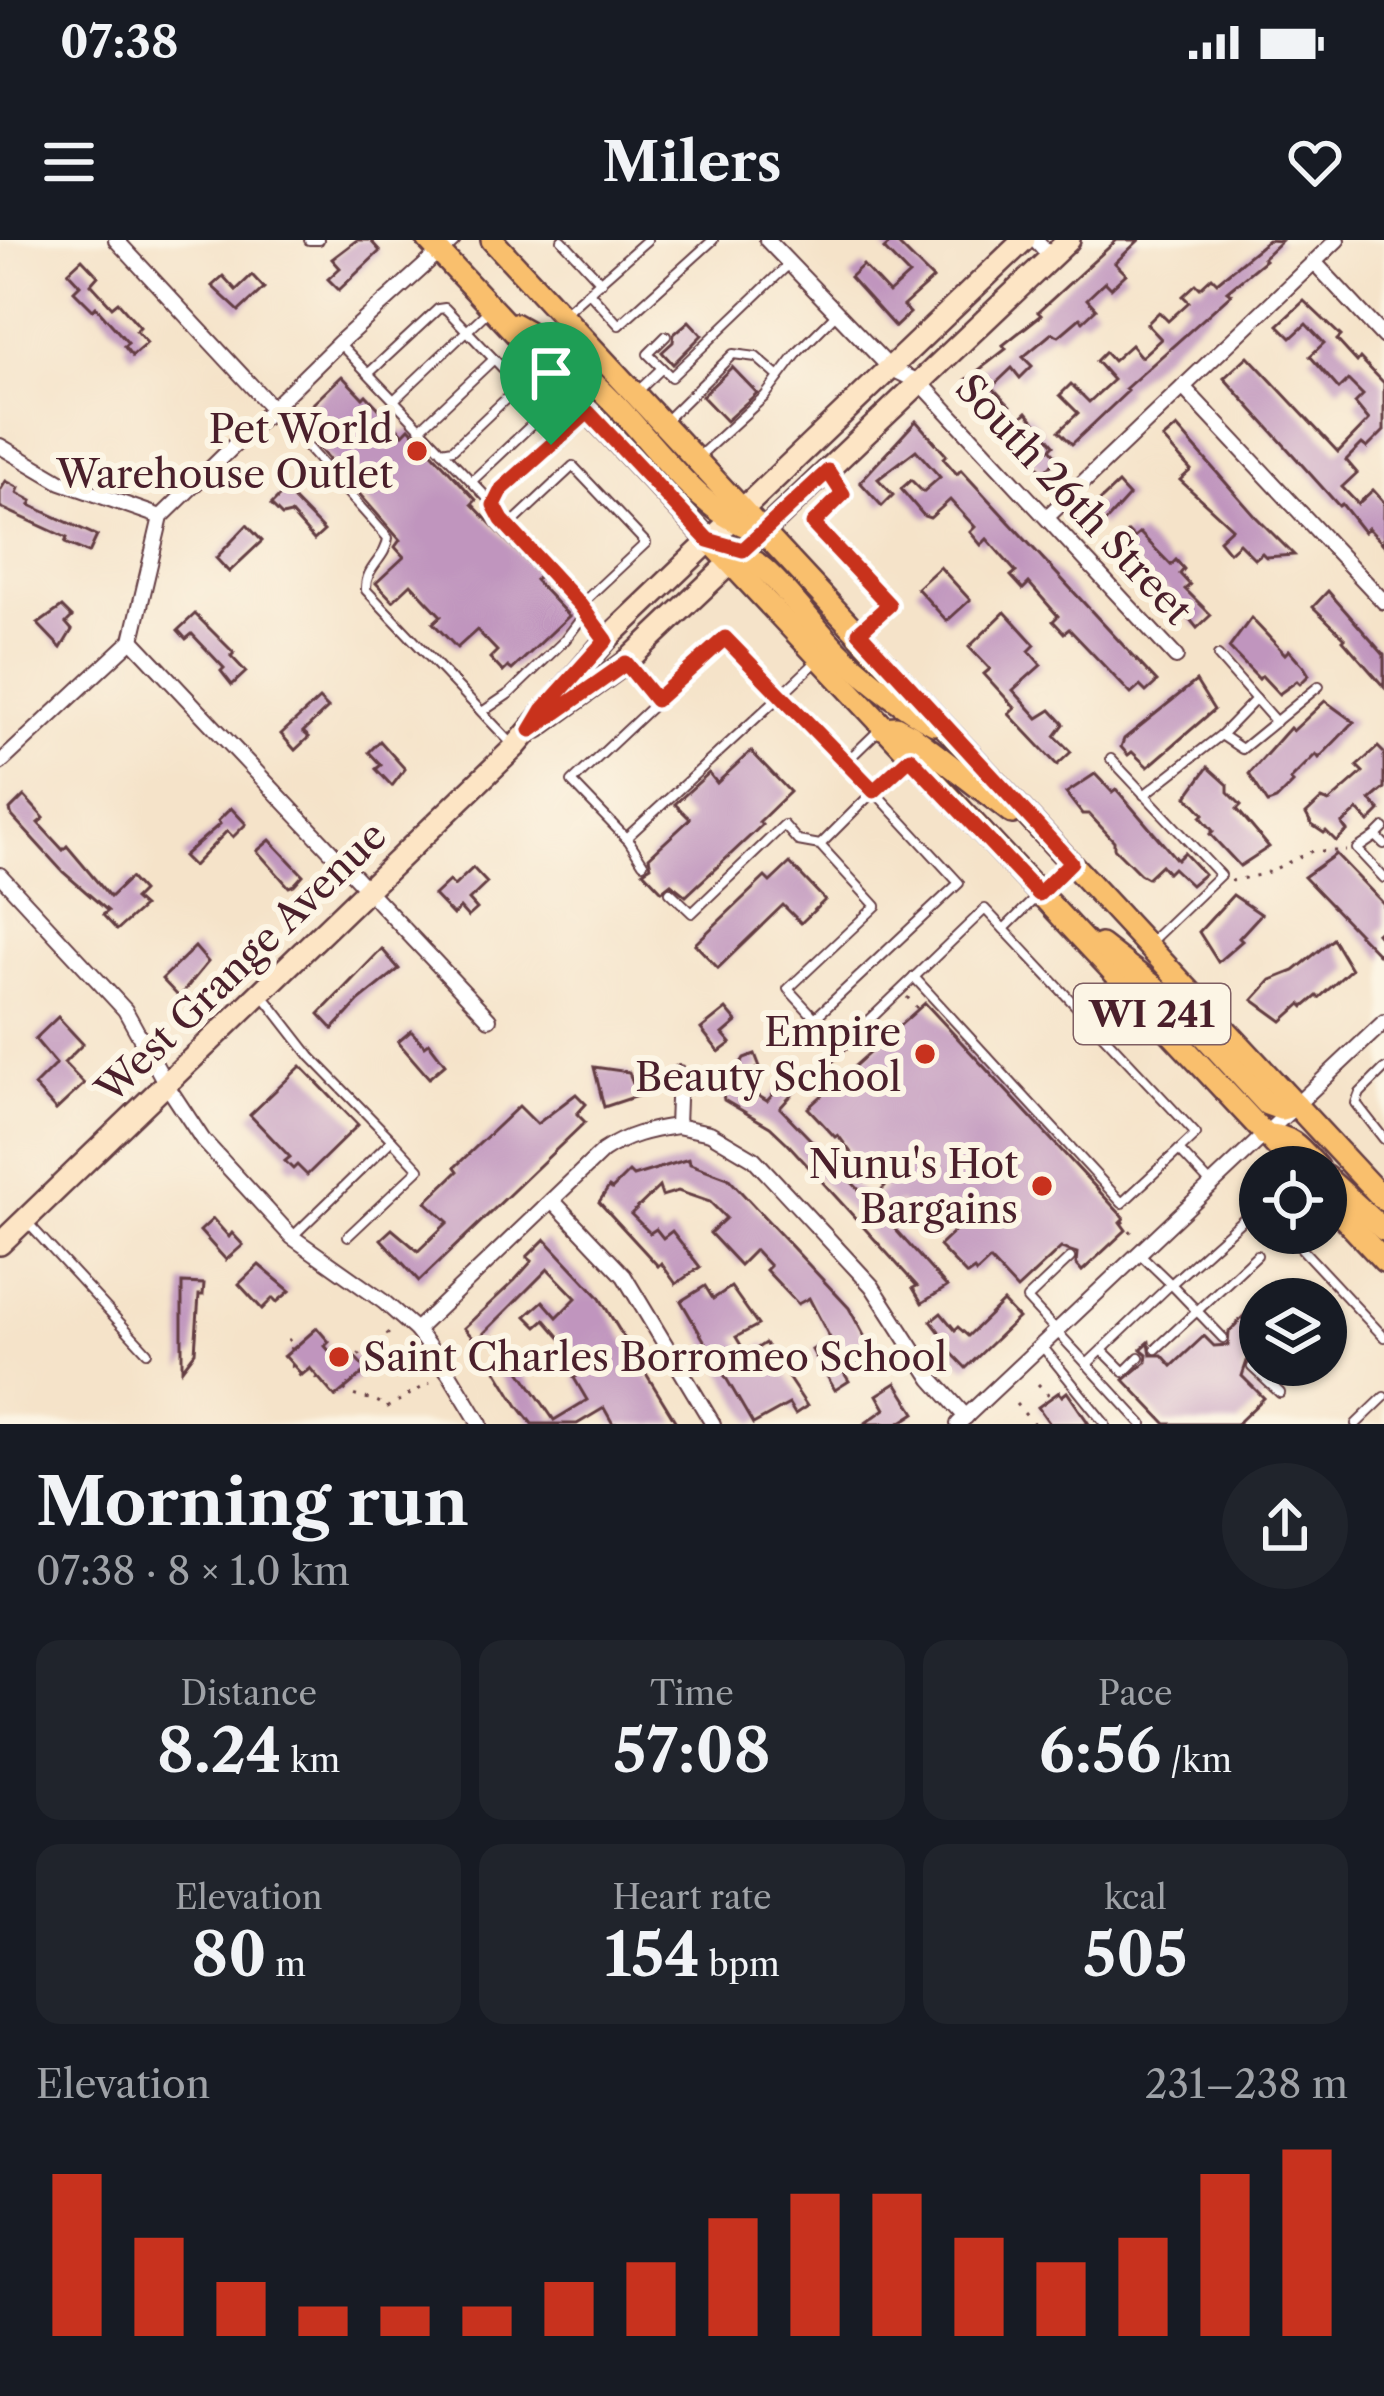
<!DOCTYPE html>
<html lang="en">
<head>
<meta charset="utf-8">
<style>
	:root { --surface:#171b24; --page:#20242c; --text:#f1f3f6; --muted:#9ea1a6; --accent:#c8321e }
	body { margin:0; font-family:"Libre Caslon Text",serif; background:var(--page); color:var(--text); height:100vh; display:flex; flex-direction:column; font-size:45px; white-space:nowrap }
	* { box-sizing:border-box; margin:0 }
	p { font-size:39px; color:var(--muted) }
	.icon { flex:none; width:66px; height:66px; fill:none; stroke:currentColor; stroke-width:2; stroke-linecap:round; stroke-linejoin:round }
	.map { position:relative; height:1184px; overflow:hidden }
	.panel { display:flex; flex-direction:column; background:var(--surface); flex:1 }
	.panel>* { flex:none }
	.tools { position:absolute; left:1239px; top:906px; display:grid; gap:24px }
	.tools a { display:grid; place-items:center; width:108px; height:108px; border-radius:50%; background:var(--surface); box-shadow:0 3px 9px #0004; font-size:60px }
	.pin { position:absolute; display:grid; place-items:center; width:102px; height:102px; color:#fff; margin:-123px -51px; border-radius:50% 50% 50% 0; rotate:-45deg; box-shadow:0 0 12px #0007 }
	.pin .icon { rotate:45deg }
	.round { display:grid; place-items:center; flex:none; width:126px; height:126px; border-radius:63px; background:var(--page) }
	.summary { display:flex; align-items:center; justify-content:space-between; height:204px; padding:0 36px }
	h1 { font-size:66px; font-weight:700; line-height:90px }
	.stats { display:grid; grid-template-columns:repeat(3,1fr); gap:18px; height:204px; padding:12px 36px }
	.stats div { display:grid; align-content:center; border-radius:24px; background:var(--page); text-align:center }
	.stats b { font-size:60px; font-weight:700 }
	.stats small { font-size:33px; font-weight:400 }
	.stats p { font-size:33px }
	.chart { height:336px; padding:24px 36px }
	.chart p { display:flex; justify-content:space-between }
	.chart svg { width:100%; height:216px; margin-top:12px; stroke:var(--accent); stroke-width:6 }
	.status { display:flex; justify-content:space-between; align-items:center; height:84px; padding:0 60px; background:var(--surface); direction:ltr }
	.status svg { height:33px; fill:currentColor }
	header { display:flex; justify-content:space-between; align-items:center; height:156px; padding:0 36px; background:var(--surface); font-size:54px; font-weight:700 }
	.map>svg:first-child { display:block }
</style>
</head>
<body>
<div class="status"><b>07:38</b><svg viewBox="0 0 49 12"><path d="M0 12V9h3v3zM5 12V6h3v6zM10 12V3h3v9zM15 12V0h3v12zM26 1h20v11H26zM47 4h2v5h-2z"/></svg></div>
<header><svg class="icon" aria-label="menu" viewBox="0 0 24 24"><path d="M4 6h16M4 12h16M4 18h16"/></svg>Milers<svg class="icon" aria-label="heart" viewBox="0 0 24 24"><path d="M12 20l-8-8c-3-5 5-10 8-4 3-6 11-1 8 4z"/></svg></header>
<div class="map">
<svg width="1384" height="1184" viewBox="0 0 1384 1184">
	<rect width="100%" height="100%" fill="#fcf5e5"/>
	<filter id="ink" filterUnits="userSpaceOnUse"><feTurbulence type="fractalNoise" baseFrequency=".00833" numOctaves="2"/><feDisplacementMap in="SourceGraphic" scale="24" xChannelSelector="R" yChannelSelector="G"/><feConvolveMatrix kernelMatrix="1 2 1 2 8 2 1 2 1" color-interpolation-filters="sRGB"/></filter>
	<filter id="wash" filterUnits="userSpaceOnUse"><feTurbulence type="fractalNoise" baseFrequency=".004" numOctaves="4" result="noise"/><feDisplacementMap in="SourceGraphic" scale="48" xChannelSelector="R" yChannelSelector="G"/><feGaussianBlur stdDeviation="2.7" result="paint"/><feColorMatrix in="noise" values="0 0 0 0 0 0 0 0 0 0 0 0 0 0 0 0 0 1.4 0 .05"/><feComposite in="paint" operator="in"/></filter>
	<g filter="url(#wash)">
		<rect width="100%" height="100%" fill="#f5e3c9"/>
		<g id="blocks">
			<g fill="#c095be">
				<path d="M357,0h13l10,11 -41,39 -11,-11 12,-11 -8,-9z"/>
				<path d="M894,0l39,39 -30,27 7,7 -15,14 -45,-50 13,-12 26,28 20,-18 -25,-26z"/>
				<path d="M1117,0h22l-24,23 11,11 -15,14 -6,-6 -18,17 9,10 -13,12 -3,-3 -21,18 -7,-3 -29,24 9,9 -12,12 -8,-10 -20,19 18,19 -10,10 -34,-36 40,-31 -3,-4 38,-30 -3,-3z"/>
				<path d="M1268,0l13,1 -18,17 2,2 -38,31 4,3 -106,95 3,2 -56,53 -13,-13 19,-18 -18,-18 11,-11 18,18 24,-22 -17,-19 9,-9 8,9 18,-16 10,12 20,-18 -14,-15 12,-12 9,9 21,-19 -6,-6 13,-12 4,4 12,-11 5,5z"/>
				<path d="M82,19l16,17 -7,8 21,23 6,-5 22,25 -4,4 11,12 -15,13 -8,-10 4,-3 -32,-36 -3,3 -19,-19 6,-6 -12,-13z"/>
				<path d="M252,35l12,13 -25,23 -27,-25 11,-10 13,14z"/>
				<path d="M1304,61l37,35 -4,4 20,22 3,-4 24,25v48l-17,17 -5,-4 -16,16 11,13 -15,14 16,17 15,-14 11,12v43l-16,-17 -4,4 -22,-28 -3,2 -115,-128 24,-22 90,96 31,-32 -14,-17 8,-8 -15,-15 -9,9 -29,-33 14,-13 -18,-19 -15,14 -13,-13z"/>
				<path d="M689,81l13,14 -29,29 -11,-12 11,-10 1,-8z"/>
				<path d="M732,127l25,26 -31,28 -24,-25z"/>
				<path d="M342,136l21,22 3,-3 37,39 6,-6 67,72 -4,4 68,72 -5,4 34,36 -57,54 -4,-3 -5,5 -13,-14 7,-7 -20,-21 -20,18 -24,-25 8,-7 -30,-32 -18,17 -17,-18 28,-26 -9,-10 5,-7 -105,-119z"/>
				<path d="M1027,172l27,33 -4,4 8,9 -14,14 -22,-21 11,-10 -17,-19z"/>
				<path d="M916,181l30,34 -3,3 14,16 4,-4 196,212 -11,10 -6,-6 -9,8 -62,-65 -5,4 -11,-12 5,-5 -29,-33 -6,6 -12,-13 5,-4 -29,-33 -6,6 -11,-13 5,-5 -25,-27 -20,18 -6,-2 -23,-27 10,-9 12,12 17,-15 -24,-27 -38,29 15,16 -11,11 -22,-24z"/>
				<path d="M1177,187l77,88 40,40 -28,2 -4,-4 -7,6 -16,-16 -10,9 -10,-12 13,-12 -52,-48 11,-10 -28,-31z"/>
				<path d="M6,241l13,7 -2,5 15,8 -2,4 67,31 -8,17 -24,-10 2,-5 -67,-31v-16z"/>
				<path d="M1118,244l11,12 -27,30 -14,-14z"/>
				<path d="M285,251l39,40 -10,9 -23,-26 -9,2 -11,-11z"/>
				<path d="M247,285l15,16 -33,31 -13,-14z"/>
				<path d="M1128,292l6,6 6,-5 31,32 5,-5 8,9 -4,5 10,11 -5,4 26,26 -14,13 -34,-42 -3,3 -44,-46z"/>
				<path d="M940,327l30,33 -23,21 -30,-33z"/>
				<path d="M1328,351l56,64v32l-41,-47 2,-2 -32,-31z"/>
				<path d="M62,367l10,10 -6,6 6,7 -11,18 -23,-24z"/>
				<path d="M1005,372l30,33 -6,6 12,14 -28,25 25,28 13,-8 13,14 -9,12 16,16 -14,13 -48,-51 6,-6 -31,-34 6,-5 -21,-22z"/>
				<path d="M195,374l39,39 -3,3 15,16 -14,13 -11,-14 3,-3 -32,-34 -6,5 -8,-9z"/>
				<path d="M1251,378l34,36 4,-4 15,17 5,8 -9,9 -3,-3 -18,13 -17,-18 -3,3 -30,-31z"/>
				<path d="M1196,441l18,29 -66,57 -16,-15 -4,3 -7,-8 3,-8z"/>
				<path d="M319,459l9,9 -25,24 6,5 -14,13 -14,-16z"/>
				<path d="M1325,461l29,21 -35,36 -3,-4 -26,26 3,3 -17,17 -8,3 -19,-29 41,-46 3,3z"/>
				<path d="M380,501l25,28 -13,17 -16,-17 5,-4 -12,-13z"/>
				<path d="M1378,507l6,6v35l-14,12 10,11 -11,11 -11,-12 -16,14 5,7 -11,10 -10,-10 -2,2 -12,-8 -6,-11 16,-15 7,3 34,-30 -6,-6z"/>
				<path d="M751,511l39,41 -31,30 3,3 -76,71 -15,-12 -9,7 -19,-20 8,-5 -2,-9 41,-38 -15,-15 34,-31 8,10z"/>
				<path d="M1208,527l20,18v7l13,13 -4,4 32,38 -29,19 -30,-32 3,-3 -12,-14 3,-3 -17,-18z"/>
				<path d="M1095,534l17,18 4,-3 61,71 7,-7 20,21 -13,11 -18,-17 -5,5 -7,-8 -14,13 -7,-4 -26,-26v-7l-25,-27h-7l-16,-21z"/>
				<path d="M24,556l20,22 -6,5 25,27 4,-4 43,51 20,-19 12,13 -8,8 9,8 -26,23 -14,-15 5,-4 -45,-39 -51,-56 -2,-6z"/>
				<path d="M231,568l15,16 -13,13 -6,-6 -34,35 -10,-10 37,-32 -2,-3z"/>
				<path d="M270,600l33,35 -9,10 -5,2 -32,-36z"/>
				<path d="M1336,614l48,50v23l-7,6 7,8v19l-80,-83z"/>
				<path d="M790,623l35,37 -24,23 -18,-18 -65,63 -23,-24 70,-67 5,5z"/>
				<path d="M473,628l14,15 -18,17 8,9 -9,8 -8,-9 -7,7 -19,-20 15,-14 5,5z"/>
				<path d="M1233,655l28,19 -22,24 3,3 -24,21 -19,-30z"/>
				<path d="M1333,699l18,30 -32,29 -2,-2 -13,11 -3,-3 -19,17 -29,-21 18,-20 23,-9z"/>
				<path d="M195,707l13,15 -29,35 -17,-18z"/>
				<path d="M382,709l17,20 -40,32 -26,28 -14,-15z"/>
				<path d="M925,763l199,215 -4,4 6,8 -44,41 -6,-7 1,-11 -16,-5 -44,41 -27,-29 -14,13 -2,-3 -7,5 -28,-29 20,-19 -15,-17 -19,17 -26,-25 -16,14 64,71 -25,16 -9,-15 4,-2 -130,-143 -17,-16 -46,-27 -1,-6 21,-36 11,-4 5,13 -19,8 11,6 -5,8 20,12 20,-22 11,9 -18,20 90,93 15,-15 -22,-25 -3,4 -22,-30 -3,2 -27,-29z"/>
				<path d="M726,769l11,13 -14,12 8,9 -12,9 -18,-23z"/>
				<path d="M58,777l25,27 -19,19 20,21 -28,26 -22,-24 22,-22 -21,-25z"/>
				<path d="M411,791l14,15 4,-3 16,21 -16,14 -31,-36z"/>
				<path d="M301,826l57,59 -51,50 -10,-10 -4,4 -8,-8 5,-4 -40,-42z"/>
				<path d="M594,827l35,5 8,24 -33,11z"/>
				<path d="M576,854l10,10 -9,10 8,8 -166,159 -38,-42 11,-10 26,22 30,-29 -22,-20 32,-31 -3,-4 64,-61 18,18z"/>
				<path d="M689,919l1,5 38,14 121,130 25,46 -30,19 5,8 -14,9 -23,-40 18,-12 -21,-40 -11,6 -32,-34 4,-4 -15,-16 -15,15 -30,-32 16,-15 -16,-16 -32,-11 -16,5 -3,-9 -28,27 19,19 6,-4 7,9 9,-7 28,36 -24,17 -15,-21 -3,3 -59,-64 10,-15 3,2 17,-17 4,4z"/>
				<path d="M213,979l16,18 3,-4 11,12 -17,15 -26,-29z"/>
				<path d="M545,999l54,58 78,127h-64l-9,-16 -27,16h-45l-14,-18 -22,-36 16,-11 42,61 33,-20 -13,-22 8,-6 -20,-32 -17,-20 -8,7 -11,-11 17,-15 14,16 19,-19 -28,-29 -72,72 -12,-13 51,-48 17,-19 -5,-4z"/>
				<path d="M259,1025l31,26 -13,11 -4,-4 -11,11 -23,-25z"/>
				<path d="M182,1043l22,1 -1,11h-4l-4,57 -13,17z"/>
				<path d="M705,1046l8,13 18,-12 27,38 -22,12 11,18 18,-12 42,63 -12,8 -6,-10 -36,20 -72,-123z"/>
				<path d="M1270,1047l11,12h-21v60l-13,2 -5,15 22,22 -27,26h-71l-42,-44 22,-18 1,-8 -6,-5 8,-7 2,13h11l10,11 32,-30 10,10 14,-1 1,-13z"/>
				<path d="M1003,1062l15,16 -52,50 -24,-25 3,-4 -14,-18 10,-8 14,17 3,-3 10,9z"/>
				<path d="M317,1088l12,14 -4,4 15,18 12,-10 15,16 -32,27 -25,-29 -8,7 -17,-19z"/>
				<path d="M896,1143l19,30 -17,11h-34l21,-15 -8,-14z"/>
				<path d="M1059,1152l3,4 5,-4 22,32h-39l-12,-17z"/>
			</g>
		</g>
	</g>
	<g filter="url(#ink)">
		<use href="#blocks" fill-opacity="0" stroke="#643c43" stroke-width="3"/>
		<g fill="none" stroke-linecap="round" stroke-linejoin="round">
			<defs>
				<g id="lane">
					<path d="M309,0h10"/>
					<path d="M562,0l39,42"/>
					<path d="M589,52l30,33 94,-85"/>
					<path d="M563,74l84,-74"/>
					<path d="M340,104l154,161"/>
					<path d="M662,128l-14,-14 18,-18"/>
					<path d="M369,133l69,-64 7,-1 69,72 -2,13 -59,56 -11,2"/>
					<path d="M636,153l26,-25 9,9 118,-113"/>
					<path d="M394,160l96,-91"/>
					<path d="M273,169l115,129c-2,22 -23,28 -22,52l148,156"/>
					<path d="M587,173l-85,76 -8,16 7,15 79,85 22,31"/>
					<path d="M664,182l69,-68 23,3 23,20"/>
					<path d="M421,188l73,-69"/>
					<path d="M697,218l68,-62 34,-45 37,-37"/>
					<path d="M829,232l14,23 -30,29 75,81 -27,26"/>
					<path d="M472,241l69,-65"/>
					<path d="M508,287l65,-61 73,77 -66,62"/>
					<path d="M1218,416l58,66"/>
					<path d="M817,421l-37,35 94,95 35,-32"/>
					<path d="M626,424l30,36"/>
					<path d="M482,472l28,-19 55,-53 19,-25"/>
					<path d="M1221,495l21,14 77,-63"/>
					<path d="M1111,519l109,116 -72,69"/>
					<path d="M846,522l33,-32"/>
					<path d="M1144,555l77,-60 35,-36"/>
					<path d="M1384,588l-8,8 8,8"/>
					<path d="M1376,596l-19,13 27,29"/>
					<path d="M626,598l154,-142 -55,-58 -153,144 54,56 3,3 14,22"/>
					<path d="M670,652l22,21 92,-88 14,16 22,4 56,61 -88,83 27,29 144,-135 -85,-92 -54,54"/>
					<path d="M1004,689l66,-65"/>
					<path d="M914,737l208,226 57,-53"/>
					<path d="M262,754l49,63 81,83"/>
					<path d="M829,819l156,-150 211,225 -17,16 32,34"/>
					<path d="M1384,829l-24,24 -4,10 28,36"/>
					<path d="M26,981l121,131"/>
					<path d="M1287,993l97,104"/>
					<path d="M293,996l99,-96 27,29 -71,67"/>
					<path d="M1070,1018l-43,41 115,125"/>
					<path d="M1223,1098l-52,-54 89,-80"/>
					<path d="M1042,1106l63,78"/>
					<path d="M1156,1109l101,-94"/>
					<path d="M1102,1110l22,22 15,-15"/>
					<path d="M1087,1124l84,-80 -31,-30"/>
					<path d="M1252,1127l28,26"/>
					<path d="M1356,1184l28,-27"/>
				</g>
				<g id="street">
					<path d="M116,0l156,168"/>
					<path d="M767,0l123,128 31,15 255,274"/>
					<path d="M1036,0l15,17"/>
					<path d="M1314,22l70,75"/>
					<path d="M1183,147l201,215"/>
					<path d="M0,206l61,36 100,35"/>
					<path d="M1048,276l289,-276"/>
					<path d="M132,400l357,379"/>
					<path d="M0,523l132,-123 29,-123 178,-174 114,-103"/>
					<path d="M0,635l125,135 41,74 37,56 89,97 92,65 32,28 33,43 31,51"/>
					<path d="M677,886l33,7 44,26 118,127 60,93 34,38"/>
					<path d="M552,960l72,76 89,148"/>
					<path d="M416,1090l187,-179c24,-16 46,-21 74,-25l2,-53"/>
					<path d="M958,1184l426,-402"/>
				</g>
				<g id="secondary">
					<path d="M537,487l88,-64 444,-423"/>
					<path d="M0,1004l515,-497 91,-107 418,-400"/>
				</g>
				<g id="primary">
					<path d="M428,0l868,927"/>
					<path d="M492,0l892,960"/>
					<path d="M514,84c38,20 72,50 102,81 39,40 91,117 147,126"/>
					<path d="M711,301c58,11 91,77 132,115 28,26 58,50 91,68"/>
					<path d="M882,488l14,-1 15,8 101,78"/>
					<path d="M1101,705l68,53 98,106 14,5 15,-4"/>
					<path d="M1265,895c26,-1 36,14 52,32"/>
					<path d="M1326,937l58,53"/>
					<path d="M1326,959l58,62"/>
				</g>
			</defs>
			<use href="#lane" stroke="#643c43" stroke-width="12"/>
			<use href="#street" stroke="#643c43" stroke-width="18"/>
			<use href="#secondary" stroke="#643c43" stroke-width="26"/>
			<use href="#primary" stroke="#643c43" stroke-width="26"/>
			<g stroke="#643c43" stroke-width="3" stroke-dasharray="3 9" stroke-linecap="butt">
				<path d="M1231,641l33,-7 48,-23h34"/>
				<path d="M907,757l11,12"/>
				<path d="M1122,981l10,12"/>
				<path d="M389,1093l-30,21 15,16 17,-10"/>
				<path d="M288,1099l6,7 -11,10 18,21 8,-7 11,13"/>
				<path d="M1038,1144l13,13"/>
				<path d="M344,1149c13,13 30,5 42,19l44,-25"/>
				<path d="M1016,1164l18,20"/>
			</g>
			<use href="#lane" stroke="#fff" stroke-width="8"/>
			<use href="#street" stroke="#fff" stroke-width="14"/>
			<use href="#secondary" stroke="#fde5c5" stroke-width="21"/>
			<use href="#primary" stroke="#f9bf6d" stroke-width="21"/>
		</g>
	</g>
	<g fill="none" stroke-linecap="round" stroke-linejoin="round" filter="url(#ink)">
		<defs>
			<path id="route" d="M588,172l120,128 35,10 85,-79 15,23 -30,30 76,81 -30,27 212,230 -32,32 -129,-136 -36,33 -149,-153 -69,62 -30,-37 -95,67 12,-20 63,-70 -26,-35 -78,-85 -8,-15 8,-16z"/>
		</defs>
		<use href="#route" stroke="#fff" stroke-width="24"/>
		<use href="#route" stroke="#c8321e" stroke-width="15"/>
	</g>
	<g fill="#c8321e" stroke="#fcf5e5" stroke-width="4.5">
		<circle cx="417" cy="211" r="12"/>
		<circle cx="925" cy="814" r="12"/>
		<circle cx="1042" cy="946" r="12"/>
		<circle cx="339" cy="1117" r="12"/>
	</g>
	<g text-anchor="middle" stroke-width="12" stroke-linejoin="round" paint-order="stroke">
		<rect fill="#fcf5e5" stroke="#7f5f63" stroke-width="3" x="1074" y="744" width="156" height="60" rx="9"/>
		<g font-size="36" font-weight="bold" fill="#4a1f2b">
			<text x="1152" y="787">WI 241</text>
		</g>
		<g font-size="39" fill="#4a1f2b" stroke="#fcf5e5" text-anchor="end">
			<text x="393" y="203">Pet World<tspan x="393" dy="45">Warehouse Outlet</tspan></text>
			<text x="901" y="806">Empire<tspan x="901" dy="45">Beauty School</tspan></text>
			<text x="1018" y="938">Nunu's Hot<tspan x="1018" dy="45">Bargains</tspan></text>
			<text x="363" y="1131" text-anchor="start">Saint Charles Borromeo School</text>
		</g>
		<g font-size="39" fill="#4a1f2b" stroke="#fcf5e5">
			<text transform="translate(1074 259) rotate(47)" y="14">South 26th Street</text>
			<text transform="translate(241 722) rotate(-44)" y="14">West Grange Avenue</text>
		</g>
	</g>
</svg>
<div class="tools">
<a><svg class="icon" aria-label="locate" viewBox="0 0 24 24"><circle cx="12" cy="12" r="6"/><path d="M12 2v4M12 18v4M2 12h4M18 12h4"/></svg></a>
<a><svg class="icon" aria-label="layers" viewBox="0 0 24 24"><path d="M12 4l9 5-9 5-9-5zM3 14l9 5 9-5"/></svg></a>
</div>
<div class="pin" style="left:551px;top:205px;background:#1e9e55"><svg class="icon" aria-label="arrive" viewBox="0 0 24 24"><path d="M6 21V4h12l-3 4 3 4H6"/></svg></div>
</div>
<section class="panel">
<div class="summary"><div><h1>Morning run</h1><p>07:38 · 8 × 1.0 km</p></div><a class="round"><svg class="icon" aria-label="share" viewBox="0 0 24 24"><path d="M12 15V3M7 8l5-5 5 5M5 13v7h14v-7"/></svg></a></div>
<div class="stats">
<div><p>Distance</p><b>8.24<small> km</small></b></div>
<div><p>Time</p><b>57:08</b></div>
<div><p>Pace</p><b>6:56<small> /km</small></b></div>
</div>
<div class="stats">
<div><p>Elevation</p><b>80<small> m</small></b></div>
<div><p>Heart rate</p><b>154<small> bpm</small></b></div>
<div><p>kcal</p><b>505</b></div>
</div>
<div class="chart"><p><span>Elevation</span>231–238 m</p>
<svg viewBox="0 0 160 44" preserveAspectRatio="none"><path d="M5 44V11M15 44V24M25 44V33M35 44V38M45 44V38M55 44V38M65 44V33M75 44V29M85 44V20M95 44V15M105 44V15M115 44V24M125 44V29M135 44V24M145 44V11M155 44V6"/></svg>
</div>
</section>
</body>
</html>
